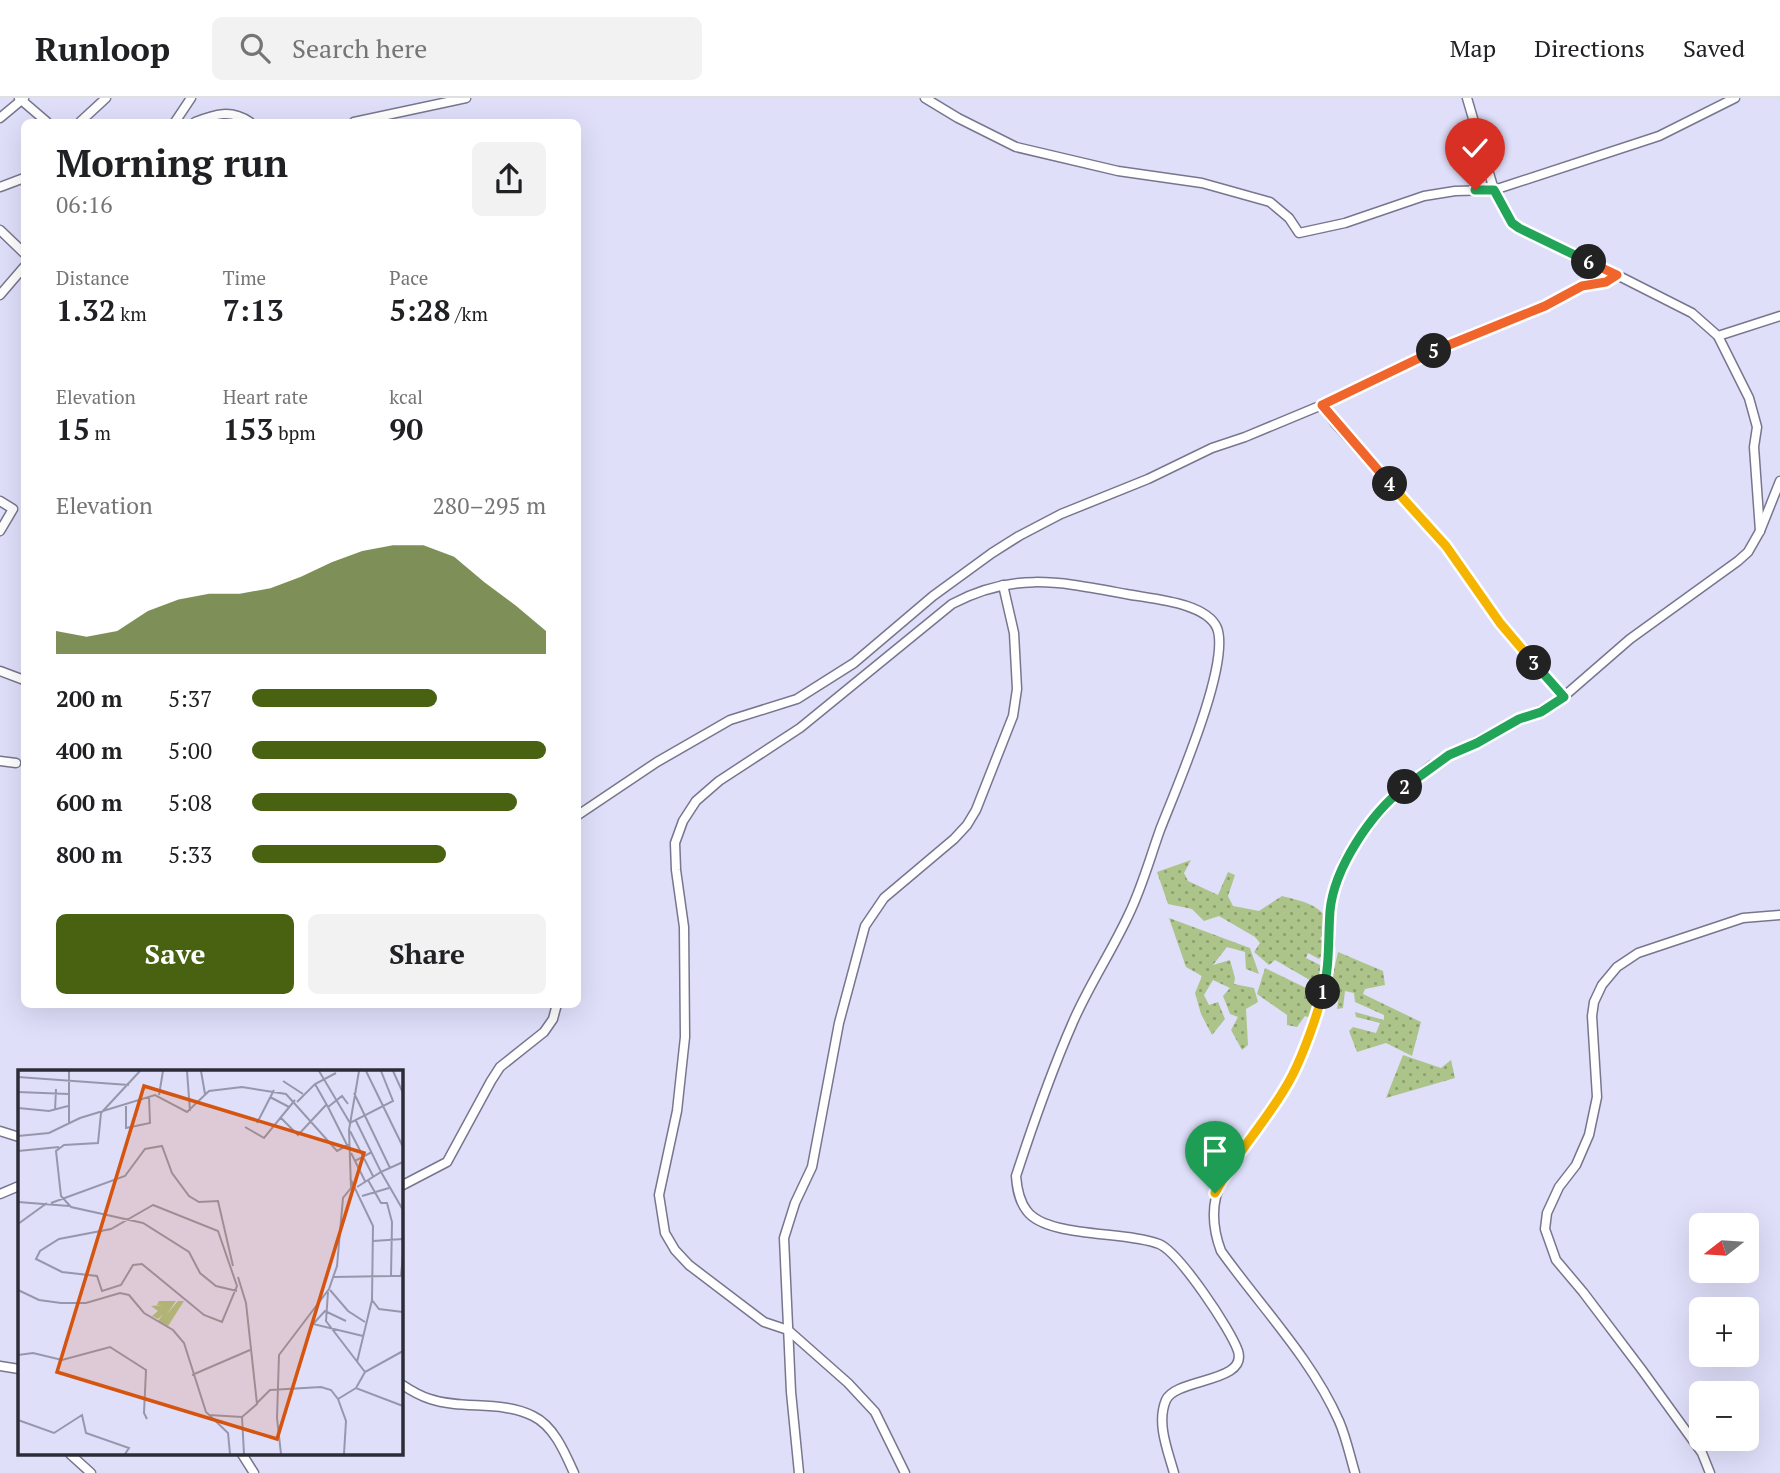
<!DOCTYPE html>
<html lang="en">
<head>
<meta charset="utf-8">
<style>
	:root { --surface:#fff; --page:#f2f2f2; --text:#202124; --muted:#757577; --line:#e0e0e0; --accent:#486212 }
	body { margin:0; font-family:"PT Serif",serif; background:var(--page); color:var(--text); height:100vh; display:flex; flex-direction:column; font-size:26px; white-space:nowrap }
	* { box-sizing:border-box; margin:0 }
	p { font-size:23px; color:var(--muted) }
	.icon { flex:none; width:38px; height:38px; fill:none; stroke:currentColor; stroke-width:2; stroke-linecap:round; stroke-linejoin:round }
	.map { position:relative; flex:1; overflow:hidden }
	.details { position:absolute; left:21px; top:21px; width:560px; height:889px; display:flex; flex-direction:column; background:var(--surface); border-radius:10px; box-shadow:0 7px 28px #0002 }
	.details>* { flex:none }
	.needle { width:46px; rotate:253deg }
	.fabs { position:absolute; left:1689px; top:1115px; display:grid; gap:14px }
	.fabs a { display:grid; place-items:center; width:70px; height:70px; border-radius:10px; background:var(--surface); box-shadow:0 7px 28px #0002; font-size:35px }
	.pin { position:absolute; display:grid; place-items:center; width:60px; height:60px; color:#fff; margin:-72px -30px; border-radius:50% 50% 50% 0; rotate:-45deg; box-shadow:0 0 7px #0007 }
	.pin .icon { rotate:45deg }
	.km { position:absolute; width:35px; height:35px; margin:-18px; border-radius:50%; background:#222; color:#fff; font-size:19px; line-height:35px; text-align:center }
	.round { display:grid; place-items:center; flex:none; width:74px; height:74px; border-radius:10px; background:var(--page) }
	.summary { display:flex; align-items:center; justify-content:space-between; height:119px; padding:0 35px }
	h1 { font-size:38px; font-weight:600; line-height:52px }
	.figures { display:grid; grid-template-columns:repeat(3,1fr); gap:10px; height:119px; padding:7px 35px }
	.figures div { display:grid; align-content:center }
	.figures b { font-size:30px; font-weight:600 }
	.figures small { font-size:19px; font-weight:400 }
	.figures p { font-size:19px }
	.chart { height:196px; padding:14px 35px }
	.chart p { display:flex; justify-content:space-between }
	.chart svg { width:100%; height:126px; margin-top:7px; fill:var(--accent); opacity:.7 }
	.cta { display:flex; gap:14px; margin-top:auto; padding:14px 35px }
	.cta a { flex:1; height:80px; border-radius:10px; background:var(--accent); color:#fff; font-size:28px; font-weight:600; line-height:80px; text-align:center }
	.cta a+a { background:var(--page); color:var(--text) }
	ul { padding:0 35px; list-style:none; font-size:23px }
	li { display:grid; grid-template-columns:112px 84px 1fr; align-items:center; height:52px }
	li i { height:18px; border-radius:9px; background:var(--accent) }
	header { display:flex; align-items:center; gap:42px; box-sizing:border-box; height:98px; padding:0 35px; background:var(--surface); border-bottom:2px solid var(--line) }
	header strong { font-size:33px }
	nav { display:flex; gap:38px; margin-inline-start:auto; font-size:24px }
	.search { width:490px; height:63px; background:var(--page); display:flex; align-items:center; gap:18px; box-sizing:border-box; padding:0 24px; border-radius:10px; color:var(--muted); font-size:26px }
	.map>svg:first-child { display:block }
</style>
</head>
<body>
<header>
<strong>Runloop</strong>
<div class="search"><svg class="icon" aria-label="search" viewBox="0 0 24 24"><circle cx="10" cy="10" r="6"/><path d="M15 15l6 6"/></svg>Search here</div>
<nav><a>Map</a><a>Directions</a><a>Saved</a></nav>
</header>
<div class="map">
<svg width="1780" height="1375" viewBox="0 0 1780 1375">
	<defs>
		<pattern id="grass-dots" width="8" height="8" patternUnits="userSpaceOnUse" patternTransform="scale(1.75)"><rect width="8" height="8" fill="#acc489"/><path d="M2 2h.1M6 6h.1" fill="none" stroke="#8c9f71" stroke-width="1.8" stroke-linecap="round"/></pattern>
	</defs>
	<rect width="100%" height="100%" fill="#dfdffa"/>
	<g fill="url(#grass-dots)">
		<path d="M1191,762l-7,13 4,8 30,14 10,-23 7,3 -7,21 5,10 26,5 23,-15c19,5 40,8 47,28l-9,15 8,3 -1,6 -8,11 -11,-6 -2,5 18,9 -4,5 4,8 -9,3 -40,-23 -6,5 -15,-13 6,-9 -5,-6 -36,-21 -15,5 -12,-12 -24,-5 -11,-32z"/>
		<path d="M1169,820l81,30 9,26 -13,-5 -1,-17 -18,-5 -14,18 17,-5 5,18 -1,6 20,4 4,14 -12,7 2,36 -6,5 -11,-20 7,-13 -8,-3 -7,-18 7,-8 -17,-8 -9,15 5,10 9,-3 7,17 -13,16 -11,-21 -6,-21 7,-17 -16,-9z"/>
		<path d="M1338,854l45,19 2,14 -20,4 -2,5 58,28 -9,34 -26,-13 -29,9 -8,-21 4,-4 23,6 4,-10 -24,-6 -1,-5 29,8v-5l-29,-13 -1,-9 -9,-2 -2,17 -6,1 3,-20 -10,-2z"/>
		<path d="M1265,870l41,20 11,17 -4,14 -8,-3 -8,11 -10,-2v-10l-30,-21z"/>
		<path d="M1403,957l38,13 10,-8 4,18 -69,20z"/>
	</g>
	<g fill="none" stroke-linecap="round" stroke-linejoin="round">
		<defs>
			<g id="street">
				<path d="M19,0l28,24"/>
				<path d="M925,0l33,20 58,29 102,24 84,12 68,19 19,16 10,15 46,-10 79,-27 31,-5 39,-1 165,-54 76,-38"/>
				<path d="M1467,0l27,92 18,33 15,10 90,42"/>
				<path d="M0,20l24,-20"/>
				<path d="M80,24l26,-24"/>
				<path d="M175,24l16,-24"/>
				<path d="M195,24c20,-8 36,-13 55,0"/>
				<path d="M354,24l112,-24"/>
				<path d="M0,89l24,-9"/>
				<path d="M0,132l24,23"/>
				<path d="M0,197l24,-28"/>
				<path d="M1718,238l62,-20"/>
				<path d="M1322,307l13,18 111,123 54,77 64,74"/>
				<path d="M0,403l13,8 -13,22"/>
				<path d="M0,573l24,9"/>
				<path d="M0,663l16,2"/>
				<path d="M578,717l79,-53 73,-42 67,-21 57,-36 79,-67 59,-43 27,-17 42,-22 87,-35 64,-31 33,-11 77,-32 106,-52 117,-46 37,-21 24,-4 11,-7 75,38 26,23 31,62 8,29 -3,20 6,84"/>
				<path d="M0,1033l19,6"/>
				<path d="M401,1088l46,-24 44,-81 9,-14 44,-35 9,-13 4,-15"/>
				<path d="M0,1096l19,-8"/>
				<path d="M0,1268l19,3"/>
				<path d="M401,1286c9,6 19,12 29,15 33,11 71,1 103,17 21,10 32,37 41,57"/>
				<path d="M70,1356l21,19"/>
				<path d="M242,1356l12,19"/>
				<path d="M799,1375l-8,-81 -7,-154 11,-35 17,-36 27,-144 26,-97 19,-28 70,-59 13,-14 9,-15 37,-94 4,-27 -3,-56 -11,-48"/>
				<path d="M905,1375l-30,-61 -27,-29 -60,-53 -24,-8 -75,-57 -14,-15 -10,-17 -6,-38 18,-84 8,-74 -1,-110 -8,-57 -1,-27 8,-22 13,-20 23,-20 81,-53 152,-124c62,-33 109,-22 174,-10 25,5 80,8 91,34 14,36 -42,163 -57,202 -10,28 -18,57 -31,84 -17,37 -40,71 -56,108 -22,50 -40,102 -57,154 1,13 3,25 11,35 20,27 100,20 132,33 20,8 72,86 79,107 10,32 -62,27 -72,49 -10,23 2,51 8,73"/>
				<path d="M1355,1375c-5,-17 -9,-36 -16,-52 -28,-63 -78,-114 -118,-170 -9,-24 -10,-50 2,-73l71,-104 24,-62 7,-26 5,-43v-32l7,-31 8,-21 27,-37 25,-29 35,-28 87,-46 35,-14 76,-66 108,-78 10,-9 12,-21 20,-50"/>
				<path d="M1710,1375l-8,-20 -60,-83 -59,-78 -27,-32 -11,-31 2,-16 12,-26 17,-22 13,-30 8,-38 -5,-81 2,-14 8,-17 15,-18 21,-14 105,-35 37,-3"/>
			</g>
		</defs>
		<use href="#street" stroke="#77768e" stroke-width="11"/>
		<use href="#street" stroke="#fff" stroke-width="8"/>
	</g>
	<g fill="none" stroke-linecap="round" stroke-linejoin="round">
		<defs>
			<path id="split-1" d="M1215,1095c22,-43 57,-77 78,-119 11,-22 24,-58 30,-82"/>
			<path id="split-2" d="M1323,894c7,-27 5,-54 7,-81 4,-43 41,-98 75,-124"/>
			<path id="split-3" d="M1405,689l44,-32 28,-12 42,-24 22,-7 23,-15 -30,-34"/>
			<path id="split-4" d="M1390,386l56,62 54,77 34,40"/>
			<path id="split-5" d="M1390,386l-68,-79 112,-54"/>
			<path id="split-6" d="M1434,253l111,-45 37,-20 24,-4 11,-7 -28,-13"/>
			<path id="split-7" d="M1475,92h19l18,33 7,5 70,34"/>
		</defs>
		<use href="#split-1" stroke="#fff" stroke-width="14"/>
		<use href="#split-2" stroke="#fff" stroke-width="14"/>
		<use href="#split-3" stroke="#fff" stroke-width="14"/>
		<use href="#split-4" stroke="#fff" stroke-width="14"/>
		<use href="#split-5" stroke="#fff" stroke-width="14"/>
		<use href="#split-6" stroke="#fff" stroke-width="14"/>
		<use href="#split-7" stroke="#fff" stroke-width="14"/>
		<use href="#split-1" stroke="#f5b400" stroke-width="9"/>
		<use href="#split-2" stroke="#22a559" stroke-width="9"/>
		<use href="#split-3" stroke="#22a559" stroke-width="9"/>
		<use href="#split-4" stroke="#f5b400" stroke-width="9"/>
		<use href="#split-5" stroke="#f0652b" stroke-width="9"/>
		<use href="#split-6" stroke="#f0652b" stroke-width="9"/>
		<use href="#split-7" stroke="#22a559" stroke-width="9"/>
	</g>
	<g transform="translate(18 972)">
		<rect width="385" height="385" fill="#dfdffa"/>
		<path d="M141,231h17l-9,13 11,-13h6l-16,25 -10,-5 5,-7 -5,5 -6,-3 6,-5 -7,-5 12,-1h-6z" fill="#acc489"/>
		<path fill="none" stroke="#9797ac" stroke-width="2" d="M122,1l-39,42 -3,30 -34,2 -8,6 5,45 10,11 72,16 46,29 11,21 16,13 21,5M169,1l3,40M183,1l4,23M301,1l31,52 43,-22 -12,-30M348,1l37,76M375,1l10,22M0,7l111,8M265,11l20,13M297,14l13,23 14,-11 6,8M0,22l50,2M336,23l36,75M141,25l4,-24M252,27l19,10M279,32l18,-18 21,-11M108,36v22l24,-5 -1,-26M310,37l19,38M0,38l31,3 19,-5M37,41l1,-22M262,47l18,18 28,-30M338,51l25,51 22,-10M51,53v-52M239,53l17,-33M227,57l19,11 31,-38M332,61l23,45M0,66l31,-3 31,-15 75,-23 32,17 22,-21 33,-4 44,7 51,57 13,-7M0,81l41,-4M333,83l4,8 17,-9M337,91l10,20M332,108l23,48 -1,74 7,9 24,3M339,117l24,-15 22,38M344,126l27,-8M0,132l51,4M33,133l74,-27 20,-27 17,-3 10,27 17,23 10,6 19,-1 15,65M135,135l65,26 19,55 -15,36 -18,-7 -62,-51 -9,1 -12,20 -19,6 -5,-15 -35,-4 -26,-13 4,-8 19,-12 52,-10zM0,154l29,-21M355,171l30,-2M373,206h10l2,-22M316,207l57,-1 1,-54 -5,-19h-6l-13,-23M0,220l21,10 22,3h25l34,-10 9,2 15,18 29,17 11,13 22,69 22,21 2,21M312,220l18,21 17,11M310,222l-2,29 39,51M328,251l-21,-10 -12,13 50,12M0,285l15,-2 29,7 48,-13 36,23 -2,43 3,6M339,292l15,-62M174,305l58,-25M338,318l9,-16 38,-21M320,329l8,22 -2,33M239,333l13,-13 51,-3 10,3 7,9 18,-11 47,18M191,345l33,2 15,-13 -11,-101 -8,-26M224,347l2,37M0,350l36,13 28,-18 4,18 43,15 -4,6M263,384l-4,-36 2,-63 50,-66 8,-23 6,-68 8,-10 -2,-58 10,-59"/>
		<path fill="#d55410" fill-opacity="0.15" stroke="#d55410" stroke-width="3.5" d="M126,16l220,67 -87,286 -220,-67z"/>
		<rect width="385" height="385" fill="none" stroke="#2c2c36" stroke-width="3.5"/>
	</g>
</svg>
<div class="fabs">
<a><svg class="needle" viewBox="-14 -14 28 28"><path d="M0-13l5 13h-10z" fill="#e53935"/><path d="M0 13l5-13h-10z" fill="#757577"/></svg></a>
<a>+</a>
<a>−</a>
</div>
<div class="pin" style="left:1215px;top:1095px;background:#1e9e55"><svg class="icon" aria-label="arrive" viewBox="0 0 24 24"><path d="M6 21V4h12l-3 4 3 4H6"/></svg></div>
<div class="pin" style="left:1475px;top:92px;background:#d93025"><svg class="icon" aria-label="check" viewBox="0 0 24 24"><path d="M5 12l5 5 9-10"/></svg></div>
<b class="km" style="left:1323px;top:894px">1</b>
<b class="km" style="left:1405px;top:689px">2</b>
<b class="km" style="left:1534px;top:565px">3</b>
<b class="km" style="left:1390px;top:386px">4</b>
<b class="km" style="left:1434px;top:253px">5</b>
<b class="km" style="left:1589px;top:164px">6</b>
<section class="details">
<div class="summary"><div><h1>Morning run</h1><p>06:16</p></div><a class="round"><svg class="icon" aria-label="share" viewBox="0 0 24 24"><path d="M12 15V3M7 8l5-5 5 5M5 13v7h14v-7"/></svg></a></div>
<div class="figures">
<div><p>Distance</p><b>1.32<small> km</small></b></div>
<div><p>Time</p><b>7:13</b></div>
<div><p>Pace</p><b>5:28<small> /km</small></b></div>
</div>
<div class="figures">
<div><p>Elevation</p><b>15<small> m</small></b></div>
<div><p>Heart rate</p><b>153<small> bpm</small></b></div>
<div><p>kcal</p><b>90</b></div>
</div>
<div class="chart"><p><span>Elevation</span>280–295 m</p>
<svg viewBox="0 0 160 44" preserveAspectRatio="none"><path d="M0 44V36L10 38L20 36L30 29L40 25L50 23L60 23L70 21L80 17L90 12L100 8L110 6L120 6L130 10L140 19L150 27L160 36V44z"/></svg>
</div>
<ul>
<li><b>200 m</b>5:37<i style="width:63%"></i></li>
<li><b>400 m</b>5:00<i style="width:100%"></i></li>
<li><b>600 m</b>5:08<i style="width:90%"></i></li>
<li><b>800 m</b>5:33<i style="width:66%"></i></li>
</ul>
<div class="cta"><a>Save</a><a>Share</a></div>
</section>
</div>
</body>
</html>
